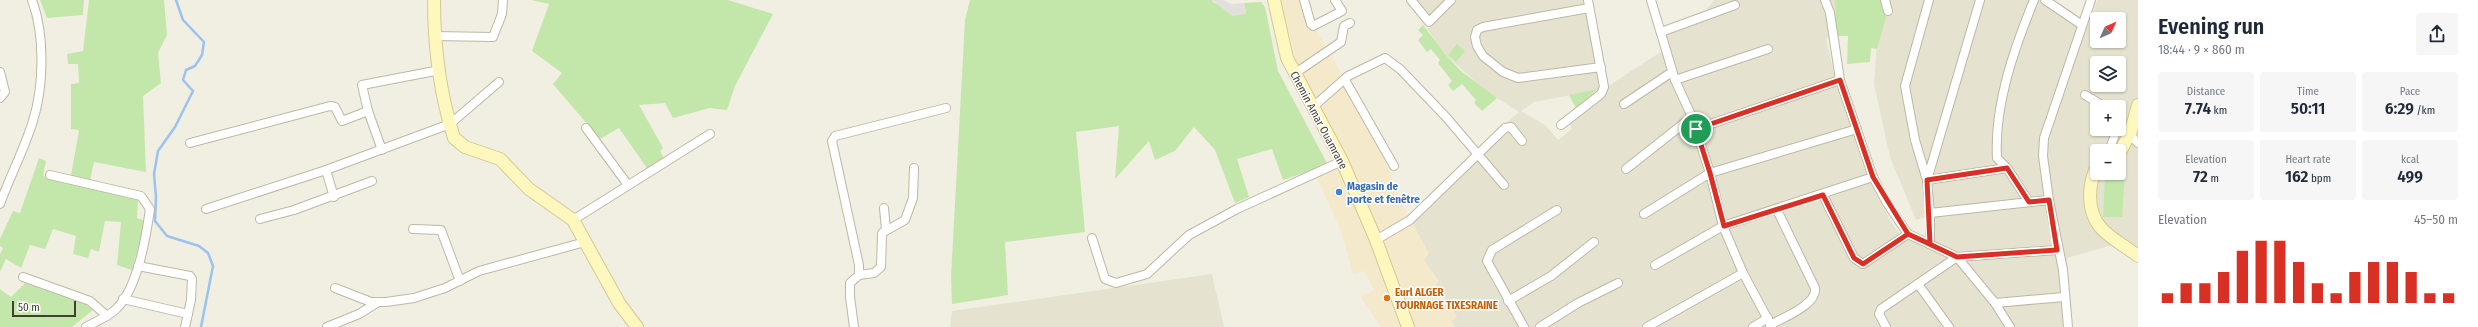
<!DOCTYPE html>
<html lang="en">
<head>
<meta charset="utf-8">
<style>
	:root { --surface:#fff; --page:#f6f6f7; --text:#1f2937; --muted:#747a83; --accent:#d93025 }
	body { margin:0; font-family:"Fira Sans Condensed",sans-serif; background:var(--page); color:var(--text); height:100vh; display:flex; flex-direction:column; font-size:15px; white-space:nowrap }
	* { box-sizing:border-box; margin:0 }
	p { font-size:13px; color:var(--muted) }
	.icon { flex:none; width:22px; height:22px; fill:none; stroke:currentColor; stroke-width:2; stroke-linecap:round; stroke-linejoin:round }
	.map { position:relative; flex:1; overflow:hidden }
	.drawer { display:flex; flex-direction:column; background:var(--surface); width:340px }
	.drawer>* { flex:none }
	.needle { width:26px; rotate:45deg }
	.controls { position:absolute; left:2090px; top:12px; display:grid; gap:8px }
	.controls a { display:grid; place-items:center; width:36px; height:36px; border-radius:4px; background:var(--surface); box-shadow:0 1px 3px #0004; font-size:20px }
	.scale { position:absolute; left:12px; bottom:10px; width:64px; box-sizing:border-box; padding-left:4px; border:2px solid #433f33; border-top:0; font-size:11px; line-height:14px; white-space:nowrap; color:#433f33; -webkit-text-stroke:3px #fff; paint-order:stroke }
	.pin { position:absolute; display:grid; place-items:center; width:34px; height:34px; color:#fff; margin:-17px; border:2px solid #fff; border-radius:50%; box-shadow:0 1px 4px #0007 }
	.round { display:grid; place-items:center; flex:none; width:42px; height:42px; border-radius:4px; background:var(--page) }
	.overview { display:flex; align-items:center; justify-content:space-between; height:68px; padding:0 20px }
	h1 { font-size:22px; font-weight:600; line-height:30px }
	.figures { display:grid; grid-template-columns:repeat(3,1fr); gap:6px; height:68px; padding:4px 20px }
	.figures div { display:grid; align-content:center; border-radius:4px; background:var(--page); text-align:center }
	.figures b { font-size:17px; font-weight:600 }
	.figures small { font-size:11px; font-weight:400 }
	.figures p { font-size:11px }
	.chart { height:112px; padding:8px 20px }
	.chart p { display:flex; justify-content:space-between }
	.chart svg { width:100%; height:72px; margin-top:4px; stroke:var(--accent); stroke-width:6 }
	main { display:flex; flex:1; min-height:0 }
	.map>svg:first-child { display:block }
</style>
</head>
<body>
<main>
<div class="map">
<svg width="2138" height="327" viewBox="0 0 2138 327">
	<rect width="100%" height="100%" fill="#f1efe2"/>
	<g fill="#e5e2d0" fill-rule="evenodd">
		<path d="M1416,0h170l16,89 -68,13 -13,9 24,14 13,15 14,-11 -2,-5 23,-18 17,-21 49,-32 9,-3 -5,-16 36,-14 15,-20h121l1,36 -10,2 9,40 31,94 25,50 13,17 5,-3 20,11 1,-31 -14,4 -26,-63 -16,-73 3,-42 11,-31 -3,-11h170l34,24 8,-24h41v260l-22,-16 -49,14 5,69h-659l-28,-88 31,-19 43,-45 47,-42 2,-11 11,-10 -34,-22 -40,-36 -18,-25 5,-5zM2097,19h22v22h-22zM2097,63h22v22h-22zM2097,107h22v22h-22zM2097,151h22v22h-22z"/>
		<path d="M1212,274l12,53h-274l2,-16z"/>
	</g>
	<path fill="#f5e9cc" d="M1281,0h21l9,30 6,1 25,44 49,99 2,12 36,68 -5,6 15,21 -3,3 21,33 -5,4 3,6h-74l-20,-30 13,-7 -10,-19 -11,3 -12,-43 -26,-58 33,-13 -51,-97z"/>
	<g fill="#c3e7aa">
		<path d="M40,0h44l-1,15 -36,3z"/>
		<path d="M89,0h75l3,35 -9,18 3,30 -18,13 3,76 -52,-10 -4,18 -19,-4 8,-46 -8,-1v-45l8,-1 -1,-19h-10l-1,-10 16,-3z"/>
		<path d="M531,0h197l45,14 -38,72 -8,24 -17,-2 -37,10 -8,-15 -26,2 24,43 -3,3 5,9 -16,11 -30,-43 -19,11 -47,-55 9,-11 -30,-22 17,-47z"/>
		<path d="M970,0h242l2,3 32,11 -2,-11 17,-1 4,5 13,64 50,94 -45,15 -11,-31 -35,10 12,38 -14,6 -20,-53 -21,-23 -19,24 -20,9 -6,-19 -34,38 4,-53 -43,6 9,100 -80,10 3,53 -56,9 -1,-27 14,-257z"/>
		<path d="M1835,0h50l3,11 -11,38 -6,-1 -1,14 -23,2 1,-28h-12z"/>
		<path d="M1423,25l22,29 16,17 36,27 -15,13 -8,-8 2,-3 -14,-16 -9,7 -5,-6 4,-4 -14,-18 2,-3 -9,-11 -4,3 -9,-12 5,-5 -5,-5z"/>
		<path d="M1457,44l8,7 -9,11 -8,-7z"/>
		<path d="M1598,89l-22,19 -7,-13z"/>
		<path d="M39,158l7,3 -3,15 95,23 -1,19 8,3 -13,49 -15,-5 4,-43 -16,-1 -6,31 -8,-3 -3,9 -15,-4 3,-18 -23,-7 -8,20 -15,-4 -9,23 -15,-9 -6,13v-18l3,-6 -3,-2v-7l13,-28 7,2z"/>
		<path d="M2119,171h6l-3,46h-19l2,-44h14z"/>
		<path d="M25,283l60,21 8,6 -21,17h-72v-38l11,8z"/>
	</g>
	<path fill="#e1e0db" d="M1212,0h11l8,4 13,-1 2,11 -14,2z"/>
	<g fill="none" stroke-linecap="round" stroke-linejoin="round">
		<path stroke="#9cc2f0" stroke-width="2.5" d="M176,0l7,20 21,22 -2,13 -7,11 -9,4 -3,10 10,11 -18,36 -17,24 -4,23 2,23 -1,24 12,15 32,10 9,7 5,13 -12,61"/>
		<defs>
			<g id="street">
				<path d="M1304,0l7,24 2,2 29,-15 -7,-11"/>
				<path d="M1411,0l18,22 22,-22"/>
				<path d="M1651,0l24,80 17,37 18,56 13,53 20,47 29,54"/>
				<path d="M1825,0l5,13 10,67 33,97 14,26 21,31 49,23 38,46 15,24"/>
				<path d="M1885,0l3,11"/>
				<path d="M1929,0l-24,86 10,54 12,40 3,33"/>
				<path d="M1980,0l-53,180 80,-12"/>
				<path d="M2045,0l37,25"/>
				<path d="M1589,8l-106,19 -6,3 -2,7 2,9 6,10 20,16 15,6 83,-11"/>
				<path d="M1661,32l74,-27"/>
				<path d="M434,36l59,1 9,-23 1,-14"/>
				<path d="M0,72l5,20 -5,6"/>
				<path d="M1294,74l47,-32 3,-16 6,-3"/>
				<path d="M1345,80l49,86"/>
				<path d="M1675,80l93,-31"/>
				<path d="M2085,95l20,12"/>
				<path d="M1624,104l48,-32"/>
				<path d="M1313,107l35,-31 37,-18 15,11 46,48 58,68"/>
				<path d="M368,111l-6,-26 78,-15"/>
				<path d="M2119,118v6"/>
				<path d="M1561,125l40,-31 3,-7 -16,-87"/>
				<path d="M586,128l42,57"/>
				<path d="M1696,129l144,-49"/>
				<path d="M2131,131l2,7 5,5"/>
				<path d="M190,143l140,-37 5,1 7,14 26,-10 14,39"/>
				<path d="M2109,151l8,-22"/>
				<path d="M1626,169l66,-52"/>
				<path d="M326,170l8,27"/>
				<path d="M50,175l91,21 9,13c-4,28 -12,78 -33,99 -8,9 -21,13 -31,19"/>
				<path d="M1823,195l31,63 9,6 45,-30"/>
				<path d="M2049,200l-6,-44 1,-18 47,-138"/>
				<path d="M2029,202l-22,-34 -10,-10c-3,-53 17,-109 37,-158"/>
				<path d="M0,204c10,-28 24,-54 33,-83 11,-36 12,-86 -1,-121"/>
				<path d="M884,208l2,22"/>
				<path d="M206,209l120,-39 124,-46 49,-42"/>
				<path d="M1644,214l66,-41 147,-44"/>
				<path d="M260,219l34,-9 78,-29"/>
				<path d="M573,220l137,-86"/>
				<path d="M413,229l28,1 19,51"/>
				<path d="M1092,238l13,41 11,4 31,-9 42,-39 48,-26 105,-48"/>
				<path d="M1376,240l34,-20 95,-92 6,-1 11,14"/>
				<path d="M1930,244v-31l119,-13 14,70 5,57"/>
				<path d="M1655,265l68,-39 150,-49"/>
				<path d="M138,266l52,10 2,3 -1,21 -6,27"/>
				<path d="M859,275l15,-2 7,-6 1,-34 23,-13 8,-22 1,-30"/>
				<path d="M23,277l67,24 17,15"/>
				<path d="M1918,284l31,43"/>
				<path d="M335,288l36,14h15l28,-4 31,-10 34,-17 106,-29"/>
				<path d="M123,299l65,15"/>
				<path d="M1508,301l43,-25 43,-34"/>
				<path d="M1995,303l69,-6"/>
				<path d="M1770,325c14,-8 47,-20 45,-37l-38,-78"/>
				<path d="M327,327l32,-13 19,-12"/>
				<path d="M854,327l-4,-30v-14l9,-8v-10l-27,-124 3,-5 111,-28"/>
				<path d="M1524,327l-37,-66 5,-11 65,-40"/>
				<path d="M1540,327l38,-24 40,-20"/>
				<path d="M1647,327l96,-54"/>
				<path d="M1753,327l15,-9"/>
				<path d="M1886,327l-7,-13 2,-5 76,-52 100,-7"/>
			</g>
			<g id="secondary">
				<path d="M434,0c0,47 6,94 20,138l11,9 35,12 29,30 44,31 46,83 18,24"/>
				<path d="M1274,0l13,58 55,103 34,79 32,87"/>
				<path d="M2119,154l12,-23 7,-26"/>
				<path d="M2097,167c-5,9 -7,19 -7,30 1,34 23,40 48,59"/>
			</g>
		</defs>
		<use href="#street" stroke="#bdb8a5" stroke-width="10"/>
		<use href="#secondary" stroke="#d2ca91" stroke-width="14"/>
		<use href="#street" stroke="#fff" stroke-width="8"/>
		<use href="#secondary" stroke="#fff8be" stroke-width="12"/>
	</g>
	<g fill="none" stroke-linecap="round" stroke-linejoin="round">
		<defs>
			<path id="route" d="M1696,129l14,44 14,53 99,-31 31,63 9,6 45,-30 22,10 -3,-64 80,-12 22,34 20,-2 8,50 -100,7 -49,-23 -35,-57 -33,-97 -144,49"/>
		</defs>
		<use href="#route" stroke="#fff" stroke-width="8"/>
		<use href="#route" stroke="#d93025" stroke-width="5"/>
	</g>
	<circle fill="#3f7fe0" stroke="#fff" stroke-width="1.5" cx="1339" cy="192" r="4"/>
	<circle fill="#e8710a" stroke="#fff" stroke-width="1.5" cx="1387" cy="298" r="4"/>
	<g text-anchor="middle" stroke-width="3" stroke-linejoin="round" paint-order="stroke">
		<g font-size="11" fill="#433f33" stroke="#fff">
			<text transform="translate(1319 120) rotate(62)" y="4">Chemin Amar Ouamrane</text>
		</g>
		<g font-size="11" font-weight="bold" fill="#366cbe" stroke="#fff" text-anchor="start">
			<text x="1347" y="190">Magasin de<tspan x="1347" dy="13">porte et fenêtre</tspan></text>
		</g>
		<g font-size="11" font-weight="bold" fill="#c56008" stroke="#fff" text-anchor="start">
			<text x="1395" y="296">Eurl ALGER<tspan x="1395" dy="13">TOURNAGE TIXESRAINE</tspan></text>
		</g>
	</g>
</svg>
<div class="controls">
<a><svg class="needle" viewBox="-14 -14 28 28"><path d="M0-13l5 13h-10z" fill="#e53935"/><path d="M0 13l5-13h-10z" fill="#747a83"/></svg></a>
<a><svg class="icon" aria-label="layers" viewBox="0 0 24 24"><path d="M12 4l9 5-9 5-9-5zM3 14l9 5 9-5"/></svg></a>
<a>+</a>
<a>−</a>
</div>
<div class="scale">50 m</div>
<div class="pin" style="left:1696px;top:129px;background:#1e9e55"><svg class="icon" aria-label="arrive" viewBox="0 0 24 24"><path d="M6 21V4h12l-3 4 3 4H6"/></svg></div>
</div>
<section class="drawer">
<div class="overview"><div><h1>Evening run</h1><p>18:44 · 9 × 860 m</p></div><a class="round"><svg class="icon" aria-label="share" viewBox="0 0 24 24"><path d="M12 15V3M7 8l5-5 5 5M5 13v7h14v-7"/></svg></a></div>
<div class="figures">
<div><p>Distance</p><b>7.74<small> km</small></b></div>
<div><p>Time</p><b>50:11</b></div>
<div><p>Pace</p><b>6:29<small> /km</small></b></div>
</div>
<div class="figures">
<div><p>Elevation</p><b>72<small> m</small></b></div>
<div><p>Heart rate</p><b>162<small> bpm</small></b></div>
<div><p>kcal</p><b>499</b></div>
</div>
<div class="chart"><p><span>Elevation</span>45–50 m</p>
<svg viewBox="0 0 160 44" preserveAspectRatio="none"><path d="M5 44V38M15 44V32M25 44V32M35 44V25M45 44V12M55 44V6M65 44V6M75 44V19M85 44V32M95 44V38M105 44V25M115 44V19M125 44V19M135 44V25M145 44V38M155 44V38"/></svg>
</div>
</section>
</main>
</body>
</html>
